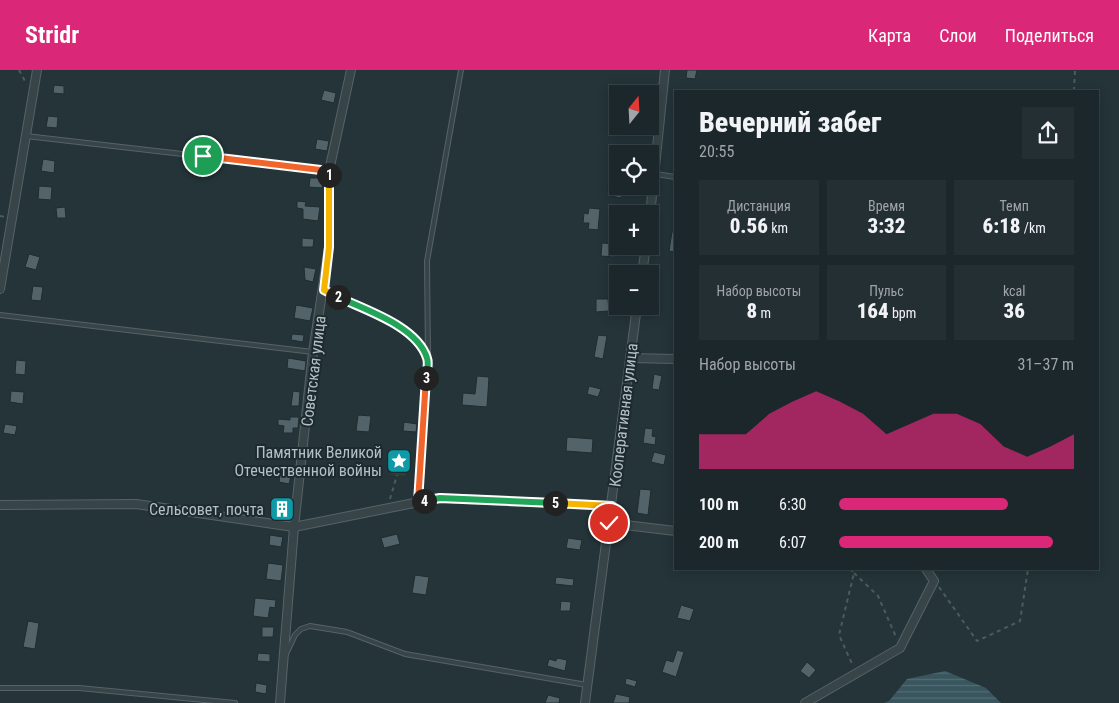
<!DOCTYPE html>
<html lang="ru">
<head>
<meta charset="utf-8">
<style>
	:root { --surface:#1b272b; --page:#242f33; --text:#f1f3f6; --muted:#a0a5a9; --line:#394447; --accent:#db2777 }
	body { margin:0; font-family:"Roboto Condensed",sans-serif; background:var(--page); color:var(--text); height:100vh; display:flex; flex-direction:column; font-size:19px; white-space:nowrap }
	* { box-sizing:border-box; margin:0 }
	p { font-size:16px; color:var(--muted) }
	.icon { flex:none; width:28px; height:28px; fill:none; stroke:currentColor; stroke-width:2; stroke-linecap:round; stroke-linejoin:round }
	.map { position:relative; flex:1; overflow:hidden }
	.drawer { position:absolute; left:674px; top:20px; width:425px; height:480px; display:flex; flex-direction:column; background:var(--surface); border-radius:0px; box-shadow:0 2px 12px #0003,0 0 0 1px var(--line) }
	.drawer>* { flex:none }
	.needle { width:32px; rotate:18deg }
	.controls { position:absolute; left:609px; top:15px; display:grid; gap:10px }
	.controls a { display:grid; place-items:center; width:50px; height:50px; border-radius:0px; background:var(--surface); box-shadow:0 2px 12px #0003,0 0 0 1px var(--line); font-size:25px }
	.pin { position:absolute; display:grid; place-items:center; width:42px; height:42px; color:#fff; margin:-21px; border:2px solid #fff; border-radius:50%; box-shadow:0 1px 5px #0007 }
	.km { position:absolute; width:25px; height:25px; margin:-12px; border-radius:50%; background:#222; color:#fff; font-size:14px; line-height:25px; text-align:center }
	.round { display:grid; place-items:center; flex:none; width:52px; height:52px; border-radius:0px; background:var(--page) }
	.headline { display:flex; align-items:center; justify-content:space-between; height:85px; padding:0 25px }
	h1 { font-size:28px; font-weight:800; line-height:38px }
	.figures { display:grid; grid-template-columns:repeat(3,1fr); gap:8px; height:85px; padding:5px 25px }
	.figures div { display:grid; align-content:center; border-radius:0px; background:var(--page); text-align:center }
	.figures b { font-size:21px; font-weight:800 }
	.figures small { font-size:14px; font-weight:400 }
	.figures p { font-size:14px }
	.chart { height:140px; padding:10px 25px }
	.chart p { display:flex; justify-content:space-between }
	.chart svg { width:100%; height:90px; margin-top:5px; fill:var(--accent); opacity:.7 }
	ul { padding:0 25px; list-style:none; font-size:16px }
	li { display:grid; grid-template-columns:80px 60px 1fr; align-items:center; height:38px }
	li i { height:12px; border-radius:6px; background:var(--accent) }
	header { display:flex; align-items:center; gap:30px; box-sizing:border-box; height:70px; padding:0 25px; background:var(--accent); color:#fff }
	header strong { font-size:24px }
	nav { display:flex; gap:28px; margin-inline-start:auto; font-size:18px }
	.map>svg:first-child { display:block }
</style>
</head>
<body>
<header>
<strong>Stridr</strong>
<nav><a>Карта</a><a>Слои</a><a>Поделиться</a></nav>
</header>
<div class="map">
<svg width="1119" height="633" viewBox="0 0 1119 633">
	<defs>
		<pattern id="park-crowns" width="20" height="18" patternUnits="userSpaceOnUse" patternTransform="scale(1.25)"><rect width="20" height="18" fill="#2c4139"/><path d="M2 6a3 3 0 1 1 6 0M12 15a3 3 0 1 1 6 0" fill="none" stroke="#485b54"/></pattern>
		<pattern id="water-rules" width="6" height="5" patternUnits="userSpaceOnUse" patternTransform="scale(1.25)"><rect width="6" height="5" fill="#39565f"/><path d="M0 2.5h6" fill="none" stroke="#536c74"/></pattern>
	</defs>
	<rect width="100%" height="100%" fill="#243439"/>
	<path fill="url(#park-crowns)" d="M393,386l14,1 -2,19 -14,-2z"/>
	<path fill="url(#water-rules)" d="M945,601l41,17 15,15h-117l5,-2 18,-22z"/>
	<g fill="#52646a" stroke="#1f2c30">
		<path d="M687,0h10l-2,9 -9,-1z"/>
		<path d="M54,15l10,1v8l-11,-1z"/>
		<path d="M324,20l12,3 -2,10 -13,-3z"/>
		<path d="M48,46l10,1 -1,11 -11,-1z"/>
		<path d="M619,56h10v8l-11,-1z"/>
		<path d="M317,69l12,2 -2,10 -12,-2z"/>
		<path d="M43,89l12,2 -1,12 -13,-2z"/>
		<path d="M310,108h13l-1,10 -13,-1z"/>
		<path d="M609,111l9,1v4h5l-2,12 -14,-3z"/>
		<path d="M39,116l13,1 -1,13 -13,-1z"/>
		<path d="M297,131l9,1 -1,4 15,1 -2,14 -15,-2v-10l-6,-1z"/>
		<path d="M65,137l1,11h-9l-1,-10z"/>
		<path d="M589,138l11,1 -2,21 -10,-1 1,-6h-6l1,-10 4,1z"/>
		<path d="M672,162h3v20l-6,-1z"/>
		<path d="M302,168l12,1 -1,8h-11z"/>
		<path d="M602,173l14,1 -1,13 -14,-1z"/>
		<path d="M29,184l11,3 -4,13 -11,-3z"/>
		<path d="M304,197l12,2 -3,13 -8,-2z"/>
		<path d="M33,216l10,1 -2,14 -10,-1z"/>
		<path d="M596,229h12l1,12 -13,1z"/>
		<path d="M296,235l17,3 -3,13 -16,-3z"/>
		<path d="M292,264l12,1 -1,7 -12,-2z"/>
		<path d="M598,265l9,1 -4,23 -9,-2z"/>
		<path d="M288,288l18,3 -1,10 -18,-3z"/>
		<path d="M16,290l10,1 -1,14 -10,-1z"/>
		<path d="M654,304l8,2 -3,14 -7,-1z"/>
		<path d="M477,306l12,1 -2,30 -25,-2 1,-12 12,1z"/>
		<path d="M589,316l12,3 -3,8 -11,-3z"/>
		<path d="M11,321l13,1 -1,12 -13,-2z"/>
		<path d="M293,321l7,1 -1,14h-8z"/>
		<path d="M358,345l13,1 -2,16 -13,-1z"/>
		<path d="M290,347h9l-1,11h-5v5h-10l1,-7 -6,-1v-6l12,1z"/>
		<path d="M404,352l13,2 -1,8 -13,-1z"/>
		<path d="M5,354l12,2 -2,9 -12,-2z"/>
		<path d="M645,358l8,1 -1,7 4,1 -1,8 -12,-2z"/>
		<path d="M567,367l26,2 -1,14 -26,-2z"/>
		<path d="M654,382l12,3 -2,10 -13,-3z"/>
		<path d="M280,404l11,2 -2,8 -10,-2z"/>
		<path d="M640,419l11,1 -3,25 -11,-2z"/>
		<path d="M278,431l10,1 -2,15 -10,-1z"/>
		<path d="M397,464l3,10 -16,4 -3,-10z"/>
		<path d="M270,465l13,2 -2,10 -12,-2z"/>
		<path d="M568,468l14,2 -2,10 -14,-2z"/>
		<path d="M268,493l15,2 -2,16 -15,-2z"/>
		<path d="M415,505l14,2 -3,18 -14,-2z"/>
		<path d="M556,507l18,2 -1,7 -18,-2z"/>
		<path d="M255,528l21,2 -1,8 -5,-1 -2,11 -15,-2z"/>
		<path d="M561,531l10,1 -1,9h-10z"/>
		<path d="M681,535l13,4 -4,12 -13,-3z"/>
		<path d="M28,551l11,2 -4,26 -12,-2z"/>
		<path d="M262,557h12l-1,10h-11z"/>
		<path d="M677,580l7,2 -8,25 -14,-5 4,-12 7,2z"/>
		<path d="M258,583l12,1v8l-13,-1z"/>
		<path d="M557,588l10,2 -2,11 -18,-5 2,-7 7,2z"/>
		<path d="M807,592l9,8 -7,8 -9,-7z"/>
		<path d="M626,608l11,3 -2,6 -10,-3z"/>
		<path d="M256,613l11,2 -1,9 -11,-2z"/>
		<path d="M616,624l14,3 -1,6h-16z"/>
		<path d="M548,625l12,3 -1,5h-14z"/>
	</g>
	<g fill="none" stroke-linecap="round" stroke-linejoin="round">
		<defs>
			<g id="lane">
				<path d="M26,66l303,35"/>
				<path d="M656,104l19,3"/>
				<path d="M324,220l81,39 12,11 11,19 -10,143"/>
				<path d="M0,245l313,37"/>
				<path d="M428,289l-1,-98 34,-191"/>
				<path d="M286,584l9,-19 6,-6 9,-3 37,6 58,22 182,31"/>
				<path d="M0,618h79l156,15"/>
			</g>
			<g id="street">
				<path d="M650,145l15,-145"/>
				<path d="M642,204l4,-28"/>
				<path d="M0,219l37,-219"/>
				<path d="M630,288l45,1"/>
				<path d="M0,435l136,-1 158,23 145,-29 173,8"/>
				<path d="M609,453l66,8"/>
				<path d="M280,633l14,-176 19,-175 16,-105v-76l22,-101"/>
				<path d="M585,633l52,-397"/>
				<path d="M805,633l95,-55 34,-67 -8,-12"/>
			</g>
		</defs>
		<use href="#lane" stroke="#566367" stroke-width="6"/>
		<use href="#street" stroke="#566367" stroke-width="10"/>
		<g stroke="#4b5d59" stroke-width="2" stroke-dasharray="4 4" stroke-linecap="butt">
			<path d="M19,0l7,13"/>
			<path d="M1074,21l1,-21"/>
			<path d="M0,146l6,1"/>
			<path d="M390,429l7,-24"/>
			<path d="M850,499l4,4 -15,62 14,31"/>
			<path d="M854,503l24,23 19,43"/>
			<path d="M939,517l38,54 43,-20 8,-52"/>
		</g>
		<use href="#lane" stroke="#374549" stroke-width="4"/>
		<use href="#street" stroke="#374549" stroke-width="8"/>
	</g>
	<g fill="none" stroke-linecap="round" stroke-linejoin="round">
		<defs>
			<path id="split-1" d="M203,86l126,15v4"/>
			<path id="split-2" d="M329,105v72l-5,43 14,7"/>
			<path id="split-3" d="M338,227c27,13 79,29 89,61 2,5 0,14 -1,20"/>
			<path id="split-4" d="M424,431l-6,1 8,-124"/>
			<path id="split-5" d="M424,431l16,-3 115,5"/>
			<path id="split-6" d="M555,433l57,3 -3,17"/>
		</defs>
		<use href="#split-1" stroke="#fff" stroke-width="10"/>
		<use href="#split-2" stroke="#fff" stroke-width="10"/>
		<use href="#split-3" stroke="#fff" stroke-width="10"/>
		<use href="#split-4" stroke="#fff" stroke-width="10"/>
		<use href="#split-5" stroke="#fff" stroke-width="10"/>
		<use href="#split-6" stroke="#fff" stroke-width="10"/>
		<use href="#split-1" stroke="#f0652b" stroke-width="6"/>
		<use href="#split-2" stroke="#f5b400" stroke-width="6"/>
		<use href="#split-3" stroke="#22a559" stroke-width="6"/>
		<use href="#split-4" stroke="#f0652b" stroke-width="6"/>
		<use href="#split-5" stroke="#22a559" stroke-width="6"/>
		<use href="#split-6" stroke="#f5b400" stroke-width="6"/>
	</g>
	<defs>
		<symbol id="sight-square" viewBox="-11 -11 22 22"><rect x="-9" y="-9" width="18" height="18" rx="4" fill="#0f9aa8" stroke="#1d2a2e"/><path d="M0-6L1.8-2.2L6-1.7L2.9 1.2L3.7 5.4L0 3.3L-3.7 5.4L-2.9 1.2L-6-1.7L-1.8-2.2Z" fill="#fff"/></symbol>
		<symbol id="building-square" viewBox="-11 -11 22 22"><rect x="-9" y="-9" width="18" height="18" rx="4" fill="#0f9aa8" stroke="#1d2a2e"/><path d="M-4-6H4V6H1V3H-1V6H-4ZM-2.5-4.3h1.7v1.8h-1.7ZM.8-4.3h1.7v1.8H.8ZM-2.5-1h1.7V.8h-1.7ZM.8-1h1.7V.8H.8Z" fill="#fff"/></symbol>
	</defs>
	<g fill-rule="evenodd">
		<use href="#sight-square" x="385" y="377" width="28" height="28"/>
		<use href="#building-square" x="268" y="425" width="28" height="28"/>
	</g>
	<g text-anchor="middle" stroke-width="4" stroke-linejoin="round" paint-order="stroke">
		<g font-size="16" fill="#b3c0c5" stroke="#1d2a2e">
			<text transform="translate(313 301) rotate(-83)" y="6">Советская улица</text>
			<text transform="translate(623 345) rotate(-83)" y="6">Кооперативная улица</text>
		</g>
		<g font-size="16" fill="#b3c0c5" stroke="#1d2a2e" text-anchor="end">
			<text x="382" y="388">Памятник Великой<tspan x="382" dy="18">Отечественной войны</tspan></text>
			<text x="264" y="445">Сельсовет, почта</text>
		</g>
	</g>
</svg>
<div class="controls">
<a><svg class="needle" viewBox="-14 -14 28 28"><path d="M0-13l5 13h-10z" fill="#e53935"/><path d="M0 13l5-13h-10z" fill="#a0a5a9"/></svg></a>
<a><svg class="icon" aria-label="locate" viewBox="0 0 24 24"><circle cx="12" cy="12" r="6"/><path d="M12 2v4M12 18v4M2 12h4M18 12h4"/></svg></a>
<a>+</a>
<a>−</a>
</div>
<div class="pin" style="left:203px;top:86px;background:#1e9e55"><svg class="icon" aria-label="arrive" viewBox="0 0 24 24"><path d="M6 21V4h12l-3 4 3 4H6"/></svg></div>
<div class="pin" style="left:609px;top:453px;background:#d93025"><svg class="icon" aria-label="check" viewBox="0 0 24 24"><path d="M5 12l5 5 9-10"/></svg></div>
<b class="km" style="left:329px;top:105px">1</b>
<b class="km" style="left:338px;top:227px">2</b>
<b class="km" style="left:426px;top:308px">3</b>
<b class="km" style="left:424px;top:431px">4</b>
<b class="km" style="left:555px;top:433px">5</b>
<section class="drawer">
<div class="headline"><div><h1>Вечерний забег</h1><p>20:55</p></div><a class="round"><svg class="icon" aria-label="share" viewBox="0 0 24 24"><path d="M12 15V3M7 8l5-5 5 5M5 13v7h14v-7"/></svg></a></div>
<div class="figures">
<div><p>Дистанция</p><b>0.56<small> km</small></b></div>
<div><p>Время</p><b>3:32</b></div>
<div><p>Темп</p><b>6:18<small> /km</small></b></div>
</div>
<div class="figures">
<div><p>Набор высоты</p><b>8<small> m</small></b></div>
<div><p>Пульс</p><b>164<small> bpm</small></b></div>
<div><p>kcal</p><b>36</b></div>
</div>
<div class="chart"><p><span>Набор высоты</span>31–37 m</p>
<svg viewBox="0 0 160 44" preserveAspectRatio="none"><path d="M0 44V27L10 27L20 27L30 17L40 11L50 6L60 11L70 17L80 27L90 22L100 17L110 17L120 22L130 33L140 38L150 33L160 27V44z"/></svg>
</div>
<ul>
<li><b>100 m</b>6:30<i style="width:72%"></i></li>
<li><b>200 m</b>6:07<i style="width:91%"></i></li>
</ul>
</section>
</div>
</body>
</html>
